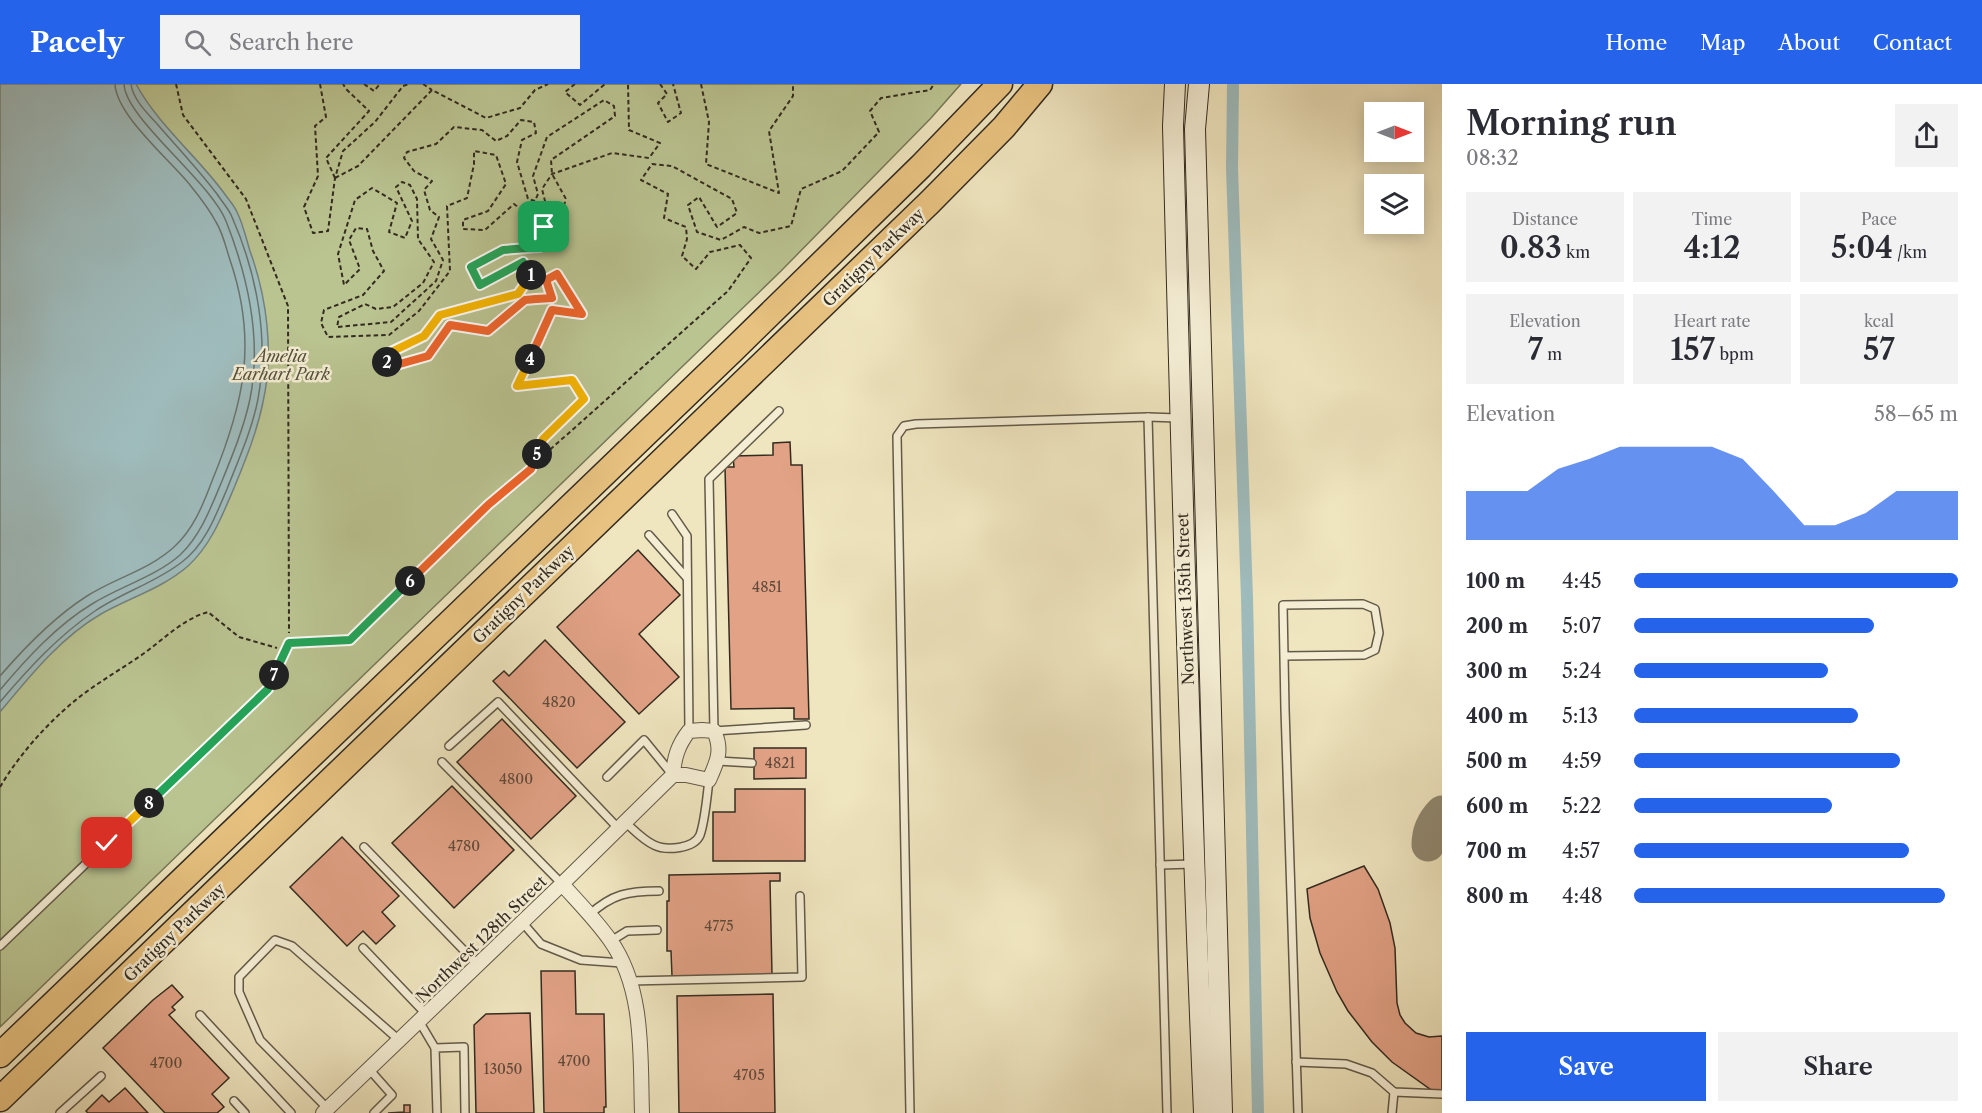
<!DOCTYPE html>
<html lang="en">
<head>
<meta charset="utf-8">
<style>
	:root { --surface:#fff; --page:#f2f2f3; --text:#2b2b33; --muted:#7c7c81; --accent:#2563eb }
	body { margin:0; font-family:"Libre Caslon Text",serif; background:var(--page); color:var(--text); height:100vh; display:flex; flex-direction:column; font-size:22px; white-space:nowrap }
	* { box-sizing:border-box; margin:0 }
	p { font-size:20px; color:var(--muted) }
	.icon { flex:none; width:33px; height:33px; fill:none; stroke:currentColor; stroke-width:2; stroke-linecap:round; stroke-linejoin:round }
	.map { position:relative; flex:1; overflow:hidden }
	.drawer { display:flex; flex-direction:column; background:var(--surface); width:540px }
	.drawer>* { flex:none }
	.needle { width:39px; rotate:90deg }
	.fabs { position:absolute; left:1364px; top:18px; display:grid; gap:12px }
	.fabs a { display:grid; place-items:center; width:60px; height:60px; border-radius:0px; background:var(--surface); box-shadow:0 3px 15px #0003; font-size:30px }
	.pin { position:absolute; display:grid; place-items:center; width:51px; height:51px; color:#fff; margin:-26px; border-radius:12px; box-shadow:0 3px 9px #0006 }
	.km { position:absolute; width:30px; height:30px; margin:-15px; border-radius:50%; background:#222; color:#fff; font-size:16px; line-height:30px; text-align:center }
	.round { display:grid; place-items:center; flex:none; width:63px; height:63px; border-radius:0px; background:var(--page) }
	.headline { display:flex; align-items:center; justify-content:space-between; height:102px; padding:0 24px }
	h1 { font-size:33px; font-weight:600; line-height:45px }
	.metrics { display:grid; grid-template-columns:repeat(3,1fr); gap:9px; height:102px; padding:6px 24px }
	.metrics div { display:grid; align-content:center; border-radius:0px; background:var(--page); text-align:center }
	.metrics b { font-size:30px; font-weight:600 }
	.metrics small { font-size:16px; font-weight:400 }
	.metrics p { font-size:16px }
	.chart { height:168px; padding:12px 24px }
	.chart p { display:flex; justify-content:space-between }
	.chart svg { width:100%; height:108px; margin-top:6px; fill:var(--accent); opacity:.7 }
	.primary-button { display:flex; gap:12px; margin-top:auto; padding:12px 24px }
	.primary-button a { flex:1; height:69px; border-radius:0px; background:var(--accent); color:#fff; font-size:24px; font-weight:600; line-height:69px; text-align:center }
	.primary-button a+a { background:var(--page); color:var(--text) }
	ul { padding:0 24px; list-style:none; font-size:20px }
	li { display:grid; grid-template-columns:96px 72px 1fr; align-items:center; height:45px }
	li i { height:15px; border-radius:8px; background:var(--accent) }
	header { display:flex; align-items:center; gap:36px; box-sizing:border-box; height:84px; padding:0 30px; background:var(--accent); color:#fff }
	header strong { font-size:28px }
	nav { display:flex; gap:33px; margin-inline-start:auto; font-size:21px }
	.search { width:420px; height:54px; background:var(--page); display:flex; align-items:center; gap:15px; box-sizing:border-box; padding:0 21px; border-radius:0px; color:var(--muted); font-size:22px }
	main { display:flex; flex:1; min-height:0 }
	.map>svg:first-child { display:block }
</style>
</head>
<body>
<header>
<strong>Pacely</strong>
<div class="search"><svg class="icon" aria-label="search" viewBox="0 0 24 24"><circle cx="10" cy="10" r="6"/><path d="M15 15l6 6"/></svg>Search here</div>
<nav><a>Home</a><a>Map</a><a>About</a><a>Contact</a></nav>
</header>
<main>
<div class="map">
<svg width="1442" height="1029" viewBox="0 0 1442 1029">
	<rect width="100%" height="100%" fill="#efe5bf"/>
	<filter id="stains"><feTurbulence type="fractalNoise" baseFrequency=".00333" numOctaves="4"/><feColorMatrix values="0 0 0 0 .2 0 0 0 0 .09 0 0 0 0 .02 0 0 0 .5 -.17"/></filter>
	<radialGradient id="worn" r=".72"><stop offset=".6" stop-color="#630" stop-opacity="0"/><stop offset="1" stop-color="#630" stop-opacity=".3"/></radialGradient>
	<path fill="#bac491" stroke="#767858" stroke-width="1.5" d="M0,0h961l-30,34 -150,153 -781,756z"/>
	<path fill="#9fbcbd" stroke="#74827e" stroke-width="1.5" d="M0,0h136c22,41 61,72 88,109 4,6 10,12 13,19 6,12 9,26 13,39 17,47 24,102 13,151 -6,30 -18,59 -29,86 -12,28 -23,57 -46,78 -25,22 -59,32 -87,48 -40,23 -72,63 -101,98z"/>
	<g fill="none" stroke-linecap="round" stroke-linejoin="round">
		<g stroke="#69746e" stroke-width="1.5">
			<path d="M0,592c25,-29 54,-59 87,-80 28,-18 62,-26 87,-49 19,-17 29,-42 38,-66 32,-78 46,-139 18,-221 -4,-12 -7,-27 -14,-38 -7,-13 -17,-26 -26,-37 -20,-25 -74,-70 -75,-101"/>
			<path d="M0,606c26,-31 57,-65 92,-86 29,-18 63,-27 88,-49 21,-20 31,-48 42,-74 11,-27 22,-54 28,-82 12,-60 -2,-122 -24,-178 -16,-40 -101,-103 -102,-137"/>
			<path d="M0,618c28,-33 58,-66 95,-91 28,-19 60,-28 87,-49 23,-17 34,-47 45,-73 11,-28 25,-59 31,-90 11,-61 -1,-125 -26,-182 -3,-8 -10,-15 -15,-23 -18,-24 -39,-46 -59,-69 -10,-11 -25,-25 -27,-41"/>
		</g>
		<path stroke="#9fbcbd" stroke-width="12" d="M1233,0l-1,84 15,430 11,515"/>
		<path stroke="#918870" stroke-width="33" d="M1428,761c0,-13 4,-23 14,-33"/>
	</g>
	<g fill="#e2a286" stroke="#332b20" stroke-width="1.5">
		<path d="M790,358l1,23h11l7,254h-15v-11l-63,1 -6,-242h9l-1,-11 40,-1v-12z"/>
		<path d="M638,466l42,45 -41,39 40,43 -40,37 -82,-87z"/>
		<path d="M545,556l80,82 -48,46 -84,-87 11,-10 5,5z"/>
		<path d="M502,635l74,77 -45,43 -74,-77z"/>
		<path d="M754,664h52v30l-52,1z"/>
		<path d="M452,702l62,64 -60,58 -62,-65z"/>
		<path d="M735,705h70v72h-92v-49h22z"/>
		<path d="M342,753l57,59 -17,16 13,14 -19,18 -13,-13 -16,15 -57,-59z"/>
		<path d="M1364,782l14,23 12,34 5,25 2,55 3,12 5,8 11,10 13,4 13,-1v54l-5,4 -45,-32 -20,-20 -24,-31 -11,-19 -17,-39 -10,-35 -3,-29z"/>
		<path d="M780,789v8h-10l2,94 -100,1 -1,-25h-4v-50h2v-26z"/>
		<path d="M541,887h34l1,43h28l2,93h-2v6h-60z"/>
		<path d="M172,901l11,12 -11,10 3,3 -6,5 60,63 -17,16 12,13 -7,6h-52l-62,-65 50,-48z"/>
		<path d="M773,910l2,119h-96l-2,-117z"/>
		<path d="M530,929l4,100h-58l-2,-88 12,-11z"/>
		<path d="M125,1004l23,25h-60l-2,-2 16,-16 7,7z"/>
		<path d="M404,1021h6v8h-22l16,-1z"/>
	</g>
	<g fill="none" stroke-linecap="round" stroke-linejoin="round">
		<defs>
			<g id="service">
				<path d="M779,327l-70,68 5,252 92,-6"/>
				<path d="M1148,333l30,1"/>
				<path d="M672,430l15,22 2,195"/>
				<path d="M649,451l38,43"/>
				<path d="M1284,572l80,-1 11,-5 4,-17 -4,-24 -12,-5 -80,1 2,104 13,404"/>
				<path d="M449,662l49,-44 120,126"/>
				<path d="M718,677l34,2"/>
				<path d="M442,678l120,122"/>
				<path d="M607,693l37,-37 27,33"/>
				<path d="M625,738c9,8 18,18 29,23 12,6 40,4 46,-10 5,-14 7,-39 9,-55"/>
				<path d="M364,763l114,118"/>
				<path d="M1160,781l33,-1"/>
				<path d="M589,831c23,-21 39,-24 70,-24"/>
				<path d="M522,838l19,22 40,16 41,3"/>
				<path d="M611,857l16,-10 30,-1"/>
				<path d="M0,862l268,-257 21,-46"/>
				<path d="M363,864l63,66"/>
				<path d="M630,897l172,-4 -2,-81"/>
				<path d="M200,931l91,98"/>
				<path d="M419,937l16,27"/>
				<path d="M1296,978l50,2 26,9 22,19 48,2"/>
				<path d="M369,985l23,26 -18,18"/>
				<path d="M234,1017l11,12"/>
				<path d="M329,1026l-69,-70 -21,-48v-15l36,-37 17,6 107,94"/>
				<path d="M60,1029l41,-37"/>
				<path d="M437,1029l-2,-65 29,-1 1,66"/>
				<path d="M910,1029l-13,-677 7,-10 12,-2 232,-7 19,696"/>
				<path d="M1392,1029l2,-21"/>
			</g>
			<g id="minor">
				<path d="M562,800c16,18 34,36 48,56 35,49 30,116 32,173"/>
				<path d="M323,1029l239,-229 111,-109c1,-17 5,-30 16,-44l13,-1 12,1c9,19 3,31 -5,49l-23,-5h-13"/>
			</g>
			<g id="secondary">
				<path d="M1175,0l-2,42c8,329 17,658 31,987"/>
				<path d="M1199,0l-4,45 27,984"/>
			</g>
			<g id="motorway">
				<path d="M0,971l732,-704 189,-185 79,-82"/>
				<path d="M0,1015l929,-896 75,-76 36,-43"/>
			</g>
		</defs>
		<use href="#service" stroke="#625a48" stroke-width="10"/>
		<use href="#minor" stroke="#625a48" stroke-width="16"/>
		<use href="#secondary" stroke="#332b20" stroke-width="22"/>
		<use href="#motorway" stroke="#332b20" stroke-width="27"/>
		<g stroke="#332b20" stroke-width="2" stroke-dasharray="4.5 3" stroke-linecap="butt">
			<path d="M176,0l7,31 63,84 42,107 1,327"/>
			<path d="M320,0l6,33 -11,9 3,50 -14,31 9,26 15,-2 7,-53 8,-27 32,-29 28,-36 6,-2"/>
			<path d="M364,0l10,7 6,-7"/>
			<path d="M423,0l9,6"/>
			<path d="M575,0l-10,8 15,13 25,-21"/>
			<path d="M660,0l7,10 -9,9 10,19 13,-9 -8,-29"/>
			<path d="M701,0l8,38 -3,42 73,29 -10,-62 24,-35v-12"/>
			<path d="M335,94l23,-12 74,-76 54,28 34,-10 15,-18 13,-6"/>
			<path d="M335,94l-9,-20 43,-47 -23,-22 -3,-5"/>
			<path d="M531,385l12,-30 41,-40 -12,-19 -55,6 35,-76 30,4 -25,-40 -11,6 6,19 -27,1 -37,31 -37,-6 -24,31 -38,11 -4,-12 39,-19 16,-21 78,-21 13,-20 -8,-12 -43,24 -9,-20 32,-16 37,-3 4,-20 -30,-23 -29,26 -22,-1v-9l25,-9 18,-27 -10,-29 -22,-4v13l-7,34 -20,8 3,65 -31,40 -30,24 -61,2 -7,-14 3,-13 39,-15 21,-24 -11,-20 -6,-22 -11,-1 -7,12 11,29 -16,16 -6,-31 17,-54 17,-12 25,15 -8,29 16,6 7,-17 -16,-34 6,-5 8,3 7,14 1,40 16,23 -11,21 -30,24 -17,2 -11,-5 -26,13 -2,10 54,-5 45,-41 7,-21 -12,-21 8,-22 -9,-7 -6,-20 8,-9 -18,-10 -10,-13 3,-6 29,-8 18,-17 28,3 14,11 11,-5 14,-16 13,2 2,11 -14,7 -5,22 11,37 7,2 3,-7 -5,-18 14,-39 57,-37 10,6 1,10 -64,44 1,14 14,25 -5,15 -13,-1 -6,-24 10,-15 60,-21 37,5 11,-15 -31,-13 -1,-46"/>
			<path d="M297,558l53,-1 138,-136 240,-214 23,-33 -11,-13 -30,7 -14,17 -14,-13 5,-17 -1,-12 -22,-9 4,-24 -27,-14 11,-16 20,2 60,33 5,14 -20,14 -18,-30 -11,8 9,27 24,8 23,-13 15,6 32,-7 10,-37 41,-18 37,-39 -9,-21 11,-13 49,-8 4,-6"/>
			<path d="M0,703c20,-34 51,-68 82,-92 20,-15 41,-27 61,-41 21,-15 40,-35 65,-42l31,25 38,11"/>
		</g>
		<use href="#service" stroke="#f5eed5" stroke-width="7"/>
		<use href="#minor" stroke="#f5eed5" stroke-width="14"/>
		<use href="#secondary" stroke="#f5eed5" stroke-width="20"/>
		<use href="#motorway" stroke="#e8c280" stroke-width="24"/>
	</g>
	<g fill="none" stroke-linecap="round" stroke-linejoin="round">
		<defs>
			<path id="split-1" d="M531,191l-8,-13 -43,23 -9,-18 32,-17 37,-3 4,-20"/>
			<path id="split-2" d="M387,278l-2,-7 39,-19 16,-21 78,-21 13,-19"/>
			<path id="split-3" d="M387,278l2,5 39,-11 22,-31 38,6 37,-31 11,-1"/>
			<path id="split-4" d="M530,275l22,-49 30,4 -25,-40 -11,6 6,18 -16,1"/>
			<path id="split-5" d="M530,275l-13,27 55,-6 12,19 -41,40 -6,15"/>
			<path id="split-6" d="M410,497l78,-76 43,-36 6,-15"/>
			<path id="split-7" d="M274,591l15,-32 61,-3 60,-59"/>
			<path id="split-8" d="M149,719l119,-114 6,-14"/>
			<path id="split-9" d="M107,759l42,-40"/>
		</defs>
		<use href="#split-1" stroke="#fff" stroke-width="12"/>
		<use href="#split-2" stroke="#fff" stroke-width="12"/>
		<use href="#split-3" stroke="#fff" stroke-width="12"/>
		<use href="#split-4" stroke="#fff" stroke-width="12"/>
		<use href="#split-5" stroke="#fff" stroke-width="12"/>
		<use href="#split-6" stroke="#fff" stroke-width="12"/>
		<use href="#split-7" stroke="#fff" stroke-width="12"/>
		<use href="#split-8" stroke="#fff" stroke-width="12"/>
		<use href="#split-9" stroke="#fff" stroke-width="12"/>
		<use href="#split-1" stroke="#22a559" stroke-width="8"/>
		<use href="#split-2" stroke="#f5b400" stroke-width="8"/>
		<use href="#split-3" stroke="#f0652b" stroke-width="8"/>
		<use href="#split-4" stroke="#f0652b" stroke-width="8"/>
		<use href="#split-5" stroke="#f5b400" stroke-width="8"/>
		<use href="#split-6" stroke="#f0652b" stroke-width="8"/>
		<use href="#split-7" stroke="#22a559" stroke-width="8"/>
		<use href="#split-8" stroke="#22a559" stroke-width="8"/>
		<use href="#split-9" stroke="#f5b400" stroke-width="8"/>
	</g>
	<g text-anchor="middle" stroke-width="5" stroke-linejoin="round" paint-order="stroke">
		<g font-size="14" fill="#5f493a">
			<text x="767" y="508">4851</text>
			<text x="559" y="623">4820</text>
			<text x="780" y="684">4821</text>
			<text x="516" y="700">4800</text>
			<text x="464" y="767">4780</text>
			<text x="719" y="847">4775</text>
			<text x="574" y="982">4700</text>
			<text x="166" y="984">4700</text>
			<text x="503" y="990">13050</text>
			<text x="749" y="996">4705</text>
		</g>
		<g font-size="16" fill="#332b20" stroke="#f5eed5">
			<text transform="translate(873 173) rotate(-44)" y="6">Gratigny Parkway</text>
			<text transform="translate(523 510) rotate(-44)" y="6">Gratigny Parkway</text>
			<text transform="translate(1185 515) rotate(-92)" y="6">Northwest 135th Street</text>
			<text transform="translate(174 848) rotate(-44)" y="6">Gratigny Parkway</text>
			<text transform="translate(481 855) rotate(-44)" y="6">Northwest 128th Street</text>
		</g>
		<g font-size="16" font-style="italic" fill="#55513c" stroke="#f5eed5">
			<text x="281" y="278">Amelia<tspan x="281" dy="18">Earhart Park</tspan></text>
		</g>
	</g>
	<rect width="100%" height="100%" filter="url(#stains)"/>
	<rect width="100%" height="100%" fill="url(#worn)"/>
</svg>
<div class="fabs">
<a><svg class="needle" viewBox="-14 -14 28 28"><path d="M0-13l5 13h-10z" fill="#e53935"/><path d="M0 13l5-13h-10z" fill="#7c7c81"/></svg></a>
<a><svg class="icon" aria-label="layers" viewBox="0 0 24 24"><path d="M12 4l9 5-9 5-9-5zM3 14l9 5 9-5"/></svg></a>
</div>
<div class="pin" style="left:544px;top:143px;background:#1e9e55"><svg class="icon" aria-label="arrive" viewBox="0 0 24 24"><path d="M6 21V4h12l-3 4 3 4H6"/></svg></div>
<div class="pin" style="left:107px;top:759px;background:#d93025"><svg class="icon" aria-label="check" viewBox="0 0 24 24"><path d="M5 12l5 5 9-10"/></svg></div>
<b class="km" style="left:531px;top:191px">1</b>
<b class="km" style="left:387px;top:278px">2</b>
<b class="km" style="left:530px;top:275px">4</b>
<b class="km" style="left:537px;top:370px">5</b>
<b class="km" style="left:410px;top:497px">6</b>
<b class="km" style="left:274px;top:591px">7</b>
<b class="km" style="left:149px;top:719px">8</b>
</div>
<section class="drawer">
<div class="headline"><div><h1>Morning run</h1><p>08:32</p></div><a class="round"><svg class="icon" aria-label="share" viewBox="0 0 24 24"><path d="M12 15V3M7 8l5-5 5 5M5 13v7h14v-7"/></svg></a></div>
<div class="metrics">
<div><p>Distance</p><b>0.83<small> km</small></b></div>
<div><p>Time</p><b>4:12</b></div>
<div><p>Pace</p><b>5:04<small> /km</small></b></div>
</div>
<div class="metrics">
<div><p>Elevation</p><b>7<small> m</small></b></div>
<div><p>Heart rate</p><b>157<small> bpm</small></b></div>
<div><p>kcal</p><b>57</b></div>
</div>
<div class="chart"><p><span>Elevation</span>58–65 m</p>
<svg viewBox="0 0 160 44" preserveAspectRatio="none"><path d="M0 44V24L10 24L20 24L30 15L40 11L50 6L60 6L70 6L80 6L90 11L100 24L110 38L120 38L130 33L140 24L150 24L160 24V44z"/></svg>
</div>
<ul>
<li><b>100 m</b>4:45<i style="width:100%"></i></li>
<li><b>200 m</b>5:07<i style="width:74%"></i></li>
<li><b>300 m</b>5:24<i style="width:60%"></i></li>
<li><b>400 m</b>5:13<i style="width:69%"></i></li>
<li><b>500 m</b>4:59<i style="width:82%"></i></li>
<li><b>600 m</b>5:22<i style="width:61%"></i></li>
<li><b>700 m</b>4:57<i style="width:85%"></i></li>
<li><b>800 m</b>4:48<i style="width:96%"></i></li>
</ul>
<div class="primary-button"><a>Save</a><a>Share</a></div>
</section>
</main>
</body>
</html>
